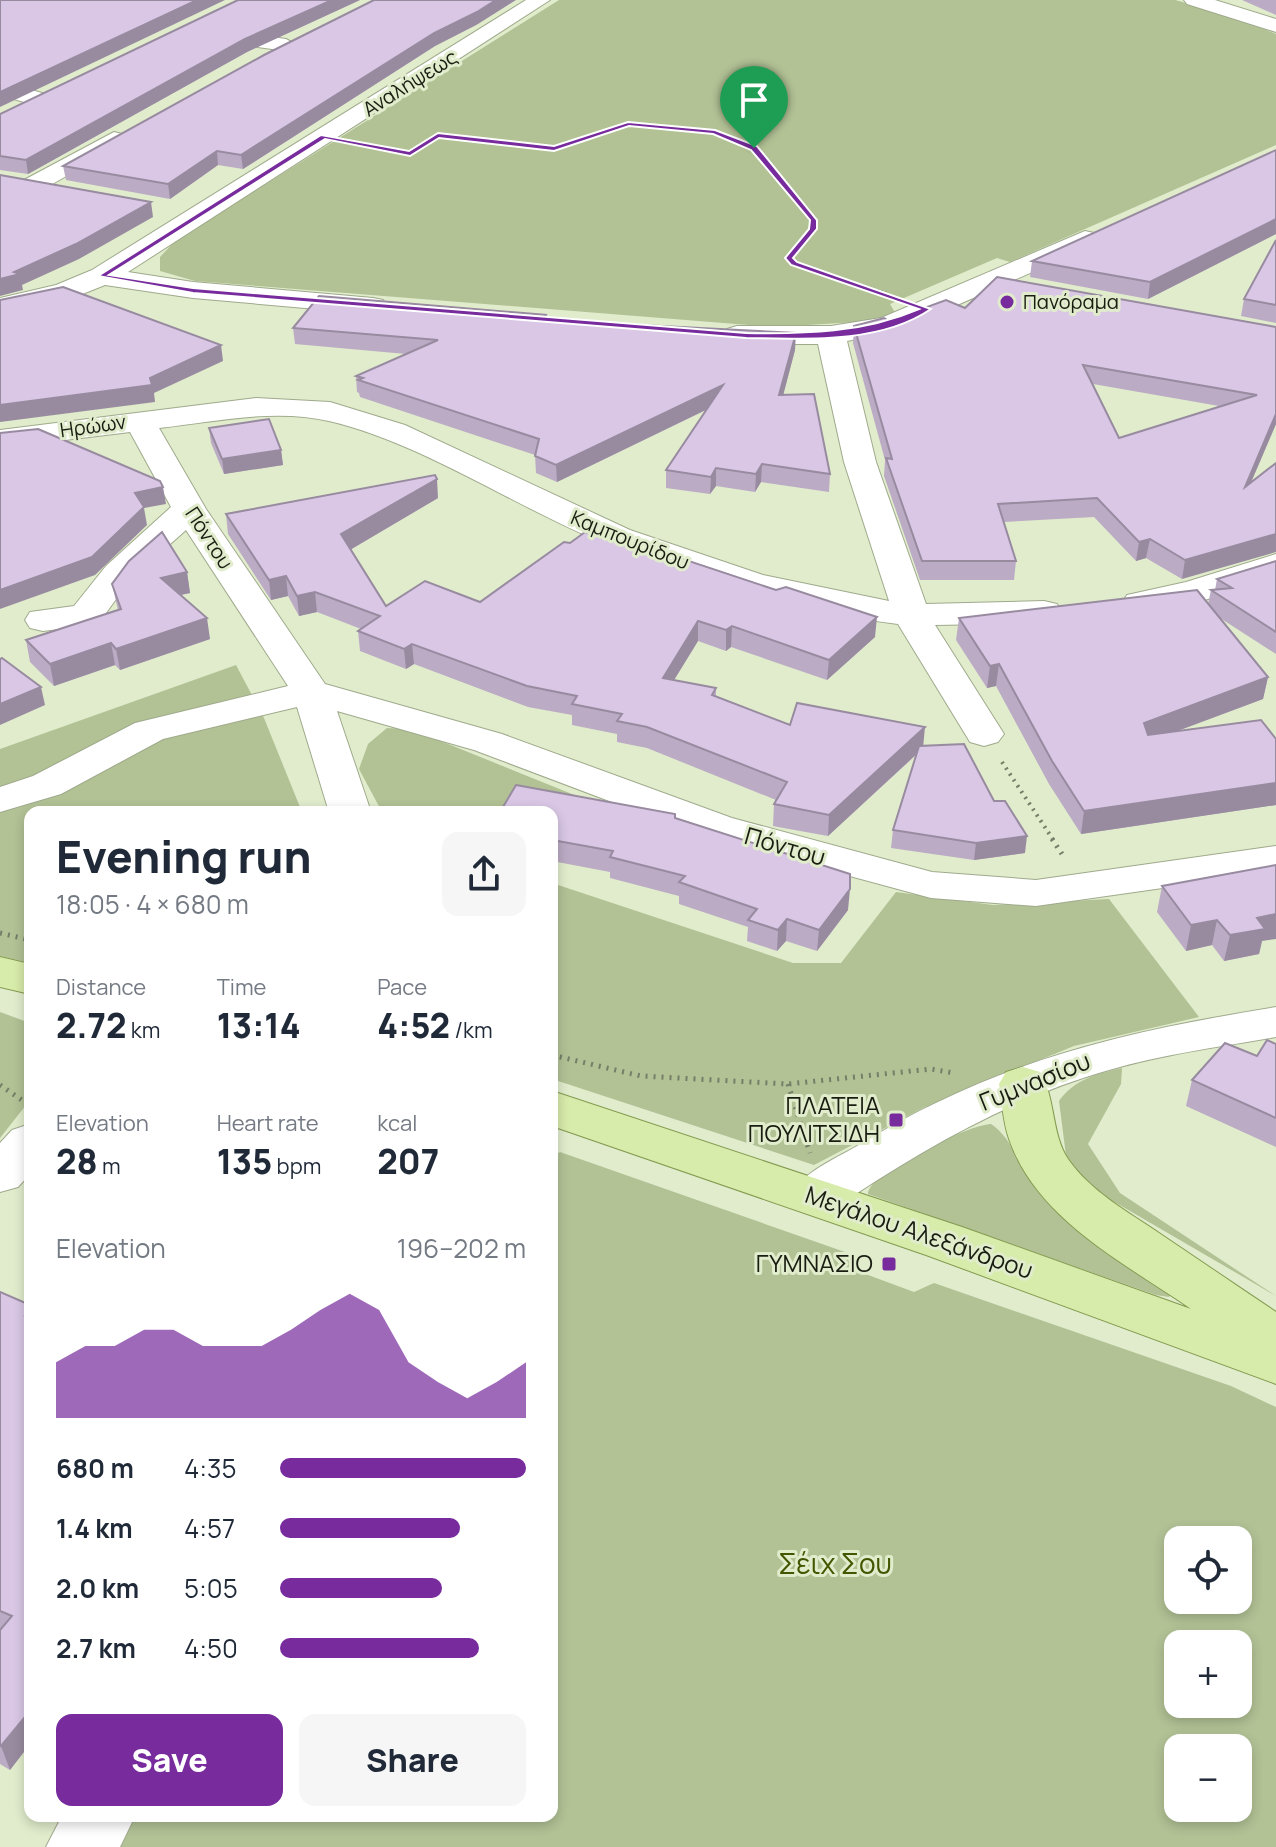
<!DOCTYPE html>
<html lang="en">
<head>
<meta charset="utf-8">
<style>
	:root { --surface:#fff; --page:#f6f6f7; --text:#1f2937; --muted:#747a83; --accent:#772b9d }
	body { margin:0; font-family:Manrope,sans-serif; background:var(--page); color:var(--text); height:100vh; display:flex; flex-direction:column; font-size:30px; white-space:nowrap }
	* { box-sizing:border-box; margin:0 }
	p { font-size:26px; color:var(--muted) }
	.icon { flex:none; width:44px; height:44px; fill:none; stroke:currentColor; stroke-width:2; stroke-linecap:round; stroke-linejoin:round }
	.map { position:relative; flex:1; overflow:hidden }
	.details { position:absolute; left:24px; top:806px; width:534px; height:1016px; display:flex; flex-direction:column; background:var(--surface); border-radius:16px; box-shadow:0 4px 12px #0003 }
	.details>* { flex:none }
	.tools { position:absolute; left:1164px; top:1526px; display:grid; gap:16px }
	.tools a { display:grid; place-items:center; width:88px; height:88px; border-radius:16px; background:var(--surface); box-shadow:0 4px 12px #0003; font-size:40px }
	.pin { position:absolute; display:grid; place-items:center; width:68px; height:68px; color:#fff; margin:-82px -34px; border-radius:50% 50% 50% 0; rotate:-45deg; box-shadow:0 0 8px #0007 }
	.pin .icon { rotate:45deg }
	.round { display:grid; place-items:center; flex:none; width:84px; height:84px; border-radius:16px; background:var(--page) }
	.head { display:flex; align-items:center; justify-content:space-between; height:136px; padding:0 32px }
	h1 { font-size:44px; font-weight:800; line-height:60px }
	.stats { display:grid; grid-template-columns:repeat(3,1fr); gap:12px; height:136px; padding:8px 32px }
	.stats div { display:grid; align-content:center }
	.stats b { font-size:34px; font-weight:800 }
	.stats small { font-size:22px; font-weight:400 }
	.stats p { font-size:22px }
	.chart { height:224px; padding:16px 32px }
	.chart p { display:flex; justify-content:space-between }
	.chart svg { width:100%; height:144px; margin-top:8px; fill:var(--accent); opacity:.7 }
	.primary-button { display:flex; gap:16px; margin-top:auto; padding:16px 32px }
	.primary-button a { flex:1; height:92px; border-radius:16px; background:var(--accent); color:#fff; font-size:32px; font-weight:800; line-height:92px; text-align:center }
	.primary-button a+a { background:var(--page); color:var(--text) }
	ul { padding:0 32px; list-style:none; font-size:26px }
	li { display:grid; grid-template-columns:128px 96px 1fr; align-items:center; height:60px }
	li i { height:20px; border-radius:10px; background:var(--accent) }
	.map>svg:first-child { display:block }
</style>
</head>
<body>
<div class="map">
<svg width="1276" height="1847" viewBox="0 0 1276 1847">
	<rect width="100%" height="100%" fill="#e0eccc"/>
	<g fill="#b2c295" fill-rule="evenodd">
		<path d="M559,0h616l52,14 49,20v111l-266,117 -13,-4 -107,46 7,12 -8,4 -114,7 -580,-46 -35,-10v-14l15,-16z"/>
		<path d="M236,665l28,53 38,94h-272v151l-30,-7v-207z"/>
		<path d="M387,728l24,1 213,86 -112,-13 -5,10h-125l-23,-43 9,-25z"/>
		<path d="M552,883l241,80h48l55,-71 97,13 116,-6 90,118 -125,29 -151,62 -109,57 -262,-86z"/>
		<path d="M0,1012l30,11v77l-30,38z"/>
		<path d="M1122,1068l-1,16 -33,60 32,49 156,103 -189,-110 -19,-15 -9,-70c16,-22 37,-27 63,-33z"/>
		<path d="M991,1124c24,16 33,53 53,75 35,40 84,66 128,94l-3,4 -13,-2 -288,-101c1,-23 100,-69 123,-70z"/>
		<path d="M560,1152l285,100 7,17 62,23 20,-9 297,103 45,21v440h-1166l21,-31h421v-659zM1178,1540h60v60h-60zM1178,1644h60v60h-60zM1178,1748h60v60h-60z"/>
	</g>
	<g fill="none" stroke-linecap="round" stroke-linejoin="round">
		<defs>
			<g id="minor">
				<path d="M526,0h24l-422,272 65,10 180,16 10,2 4,6 -4,6 -10,2 -180,-16 -88,-13 -30,12 -75,17v-16l56,-13 36,-15z"/>
				<path d="M1184,0h31l61,19v13l-89,-28z"/>
				<path d="M209,28l77,11 11,6 -11,6 -85,-12 -3,-5z"/>
				<path d="M0,81l49,14 3,5 -11,7 -41,-12z"/>
				<path d="M114,132l8,2 4,5 -4,5 -80,46 -9,3 -13,-8 4,-5z"/>
				<path d="M1085,231l9,2 4,6 -4,6 -196,86 -51,10 29,121 50,142 118,-3 13,3 5,8 -5,8 -13,3 -109,2 69,109 -6,8 -14,4 -14,-4 -72,-118c-99,-12 -200,-42 -292,-80 -89,-36 -186,-102 -277,-123 -55,-13 -115,1 -170,7l47,81 119,175 177,50 230,84 200,54 104,8 240,-34v26l-240,34 -105,-8 -229,-62 -228,-86 -137,-39 34,101h-42l-32,-105 -134,32 -102,55 -61,18v-25l33,-11 102,-53 153,-37 -102,-156 -56,50 -32,44 -55,7 -13,-3 -5,-8 5,-8 44,-6 32,-40 65,-59 -41,-75 -130,16v-18l256,-32 74,4 75,23 225,105 133,45 126,26 -45,-139 -26,-118h-81l-10,-3 -4,-6 4,-6 10,-3h94l50,-8z"/>
				<path d="M1276,554v22c-36,12 -113,43 -149,35l-5,-8 5,-8 59,-13z"/>
				<path d="M1276,1007v30c-56,10 -113,17 -167,33 -99,28 -191,82 -276,139l-18,6 -18,-6 -7,-13c13,-24 43,-36 67,-50 140,-85 260,-113 419,-139z"/>
				<path d="M30,1124v50l-12,13 -18,5v-49l12,-13z"/>
				<path d="M62,1816h73l-15,31h-74z"/>
			</g>
			<g id="major">
				<path d="M0,957l30,7v30l-30,-7z"/>
				<path d="M1023,1067l17,5c16,27 11,61 28,87 22,32 60,53 91,74 39,26 78,53 117,79v72l-350,-129 -374,-129v-35l410,136 229,82c-66,-46 -154,-89 -182,-170 -6,-17 -7,-37 -10,-55l7,-12z"/>
			</g>
		</defs>
		<use href="#minor" stroke="#9faa8c" stroke-width="2"/>
		<use href="#major" stroke="#839a4f" stroke-width="2"/>
		<path stroke="#767e68" stroke-width="3" stroke-dasharray="1 3" stroke-linecap="butt" d="M360,144l50,10 28,-19 116,13 74,-24 87,8 39,16 59,72v9l-24,29 5,6 92,29"/>
		<path stroke="#767e68" stroke-width="4" stroke-dasharray="2 5" stroke-linecap="butt" d="M1002,762l52,79"/>
		<g stroke="#767e68" stroke-width="5" stroke-dasharray="2 6" stroke-linecap="butt">
			<path d="M1052,839l12,18"/>
			<path d="M0,933l30,7"/>
			<path d="M552,1055l89,21 147,8 143,-15 23,4"/>
			<path d="M788,1084l22,69"/>
			<path d="M0,1085l29,20"/>
		</g>
		<use href="#minor" fill="#fff" fill-rule="evenodd"/>
		<use href="#major" fill="#d7ebaa" fill-rule="evenodd"/>
	</g>
	<g fill="#bbabc5" fill-rule="evenodd">
		<path d="M238,0h122l-113,52 -219,122 -28,-4v-56z"/>
		<path d="M1242,0h34v15z"/>
		<path d="M478,24l-43,22 -192,123 -25,-4 -48,34 -104,-19 -3,-14z"/>
		<path d="M1276,150v84l-128,65 -118,-22 2,-16z"/>
		<path d="M1276,240v83l-35,-7 3,-17z"/>
		<path d="M965,308l311,19v97l-25,58 -69,97 -36,-21 -10,3 -42,-44 -90,5 12,39 -2,19h-94l-36,-104 1,-16 -32,-117 1,-17 35,-5zM1093,384l126,22 -100,32z"/>
		<path d="M546,315l1,5 248,30 -12,45 47,79 -1,18 -68,-10 -6,10 -39,-6 -6,8 -44,-6v-18l40,-60 -149,72 -21,-9 -1,-18 -175,-58 -1,-4 -2,-1 -1,-16 50,-22 -111,-10 -2,-16z"/>
		<path d="M209,428l72,22 2,15 -59,9 -13,-31z"/>
		<path d="M438,498l-88,52 36,56 94,-4 395,35 -48,43 -96,-33 -5,4 -28,-10 -24,39 42,8v9l74,28 133,21 71,55 31,52 -51,7 -83,-12 2,-18 23,-75 -88,81 -50,-9 -5,-1 1,-22 2,-4 -129,-52 -30,-6v-8l-45,-9v-10l-44,-8 -114,-43 -8,5 -46,-18 -2,-20 3,-2 -44,-17 -18,4 -11,-20 -17,4 -43,-66 -2,-20z"/>
		<path d="M1276,561v93l-56,-36 48,59 -5,22 -86,32 99,8v66l-195,29 -32,-50 -53,-98 -9,2 -31,-48 3,-22 249,-14 3,-14h4l2,-11z"/>
		<path d="M187,572l3,21 -9,2 29,44 -90,31 -5,-5 -61,21 -24,-24 -4,-22 92,-30 -6,-26z"/>
		<path d="M552,812l123,2v4l173,92 -31,41 -31,-10 -9,10 -30,-10 1,-14 -69,-23v-8l-69,-18v-6l-58,-11z"/>
		<path d="M1162,886l100,55 -3,13 -35,7 -12,-16 -26,6 -29,-39z"/>
		<path d="M1276,1044v103l-90,-41 6,-26 65,-24z"/>
		<path d="M0,1292l30,13v439l-20,26 -10,-6z"/>
	</g>
	<g fill="#988ba0">
		<path d="M197,0h28l-225,107v-15z"/>
		<path d="M332,0h28l-113,52 -219,122 -2,-14 219,-121z"/>
		<path d="M496,0h20l-38,24 -43,22 -192,123 -2,-14 193,-122z"/>
		<path d="M217,151l1,14 -48,34 -2,-15z"/>
		<path d="M151,202l2,15 -74,42 -57,26 1,5 -23,6v-17z"/>
		<path d="M1276,219v15l-128,65 2,-17z"/>
		<path d="M796,333l-1,17 -16,61v-16z"/>
		<path d="M221,345l2,16 -69,32 1,9 -155,20v-17l150,-27z"/>
		<path d="M723,385l-1,17 -165,80 -1,-17z"/>
		<path d="M1276,414v10l-35,82 4,-19z"/>
		<path d="M281,450l2,15 -59,9 -2,-15z"/>
		<path d="M762,464l-1,18 -6,10 1,-18z"/>
		<path d="M716,468v18l-6,8 1,-17z"/>
		<path d="M437,479l1,19 -95,56 -2,-20z"/>
		<path d="M163,487l3,17 -22,4 3,17 -52,50 -95,34v-19l135,-97z"/>
		<path d="M1276,534v18l-94,27 3,-19z"/>
		<path d="M1150,539l-4,19 -10,3 3,-19z"/>
		<path d="M187,572l3,21 -25,5 -4,-20z"/>
		<path d="M286,576l2,20 -17,4 -2,-20z"/>
		<path d="M315,592l2,20 -18,4 -2,-20z"/>
		<path d="M877,617l-2,20 -48,43 2,-20z"/>
		<path d="M207,618l3,21 -90,31 -4,-21z"/>
		<path d="M698,621v20l-35,57v-20z"/>
		<path d="M732,626l-1,21 -5,4v-21z"/>
		<path d="M111,643l4,22 -61,21 -4,-22z"/>
		<path d="M412,644l2,20 -8,5 -2,-20z"/>
		<path d="M999,664l-3,22 -9,2 3,-22z"/>
		<path d="M1268,677l-5,22 -123,46 4,-22z"/>
		<path d="M41,687l4,18 -45,20v-21z"/>
		<path d="M925,727l-2,21 -95,88 1,-21z"/>
		<path d="M1276,783v22l-195,29 3,-23z"/>
		<path d="M1027,836l-2,17 -51,7 2,-17z"/>
		<path d="M850,889l-2,21 -31,41 2,-21z"/>
		<path d="M1276,914v25l-14,2 -3,13 -35,7 6,-26 27,-17z"/>
		<path d="M787,919l-1,22 -9,10 1,-21z"/>
		<path d="M1217,920l-5,25 -26,6 5,-26z"/>
		<path d="M30,1711v33l-20,26 -9,-24z"/>
	</g>
	<g fill="#d9c7e5" stroke="#988ba0" stroke-width="2" fill-rule="evenodd">
		<path d="M0,0h197l-197,92z"/>
		<path d="M238,0h94l-87,39 -219,121 -26,-4v-42z"/>
		<path d="M374,0h122l-19,12 -43,21 -193,122 -24,-4 -49,33 -105,-18 201,-111z"/>
		<path d="M1276,150v69l-126,63 -118,-21z"/>
		<path d="M0,175l151,27 -75,42 -62,28 6,2 -20,5z"/>
		<path d="M1276,240v65l-32,-6z"/>
		<path d="M997,277l279,50v87l-31,73 31,-24v71l-91,26 -35,-21 -11,3 -42,-44 -99,6 18,57h-94l-36,-103 6,1 -38,-133 30,-8 5,3 57,-21 19,8zM1083,365l174,30 -138,43z"/>
		<path d="M63,287l158,58 -71,33 2,7 -152,20v-105z"/>
		<path d="M319,296l227,19 -2,5 252,13 -17,62 35,-1 16,80 -68,-10 -6,10 -40,-6 -5,9 -45,-7 57,-85 -167,80 -21,-9 4,-17 -181,-59 5,-2 -7,-2 82,-36 -145,-12z"/>
		<path d="M269,419l12,31 -59,9 -13,-31z"/>
		<path d="M38,429l122,52 3,6 -28,6 9,14 -52,50 -92,33v-157z"/>
		<path d="M435,475l2,4 -96,55 45,72 39,-25 55,21 84,-60 6,1 15,-11 87,29 5,-4 99,33 10,-3 91,30 -48,43 -97,-34 -6,4 -28,-9 -35,57 53,10 -4,7 78,30 7,-22 128,24 -96,88 -55,-11 13,-22 -140,-55 -30,-6 5,-7 -50,-10 5,-8 -50,-10 -115,-42 -8,5 -46,-18 22,-15 -65,-24 -18,4 -11,-20 -17,4 -43,-66z"/>
		<path d="M162,532l25,40 -26,6 46,40 -91,31 -5,-6 -61,21 -24,-24 95,-31 -9,-25 17,-23z"/>
		<path d="M1276,561v71l-65,-42 21,-2 -15,-9z"/>
		<path d="M1197,590l71,87 -124,46 4,12 113,-15 15,19v44l-192,28 -32,-50 -53,-97 -9,2 -31,-48z"/>
		<path d="M2,658l39,29 -41,17v-45z"/>
		<path d="M964,744l30,57h11l22,35 -51,7 -83,-13 26,-84z"/>
		<path d="M516,785l159,29v4l175,56v15l-31,41 -32,-11 -9,11 -30,-10 9,-11 -78,-27 6,-6 -75,-19 3,-6 -61,-11v-28h-52z"/>
		<path d="M1276,865v49l-19,4 8,11 -35,6 -13,-15 -26,5 -29,-39z"/>
		<path d="M1267,1040l9,4v74l-84,-38 33,-37 32,13z"/>
		<path d="M0,1292l30,13v6l-5,5 5,2v393l-29,35 -1,-1v-115l12,-14 -12,-5z"/>
	</g>
	<path fill="#772b9d" stroke="#fff" stroke-width="2" fill-rule="evenodd" d="M628,122l87,8 42,16 60,74v9l-24,29 4,4 134,47c-51,35 -126,30 -185,29l-553,-45 -95,-17 223,-141 88,16 29,-18 116,13zM629,126l84,8 38,16 59,70 -1,9 -24,29 6,7 128,44c-56,24 -113,25 -173,24l-553,-45 -84,-13 216,-136 85,17 29,-18 115,13z"/>
	<g fill="#772b9d" stroke="#e0eccc" stroke-width="3">
		<circle cx="1007" cy="302" r="8"/>
		<rect x="888" y="1112" width="16" height="16" rx="4"/>
		<rect x="881" y="1256" width="16" height="16" rx="4"/>
	</g>
	<g text-anchor="middle" stroke-width="6" stroke-linejoin="round" paint-order="stroke">
		<g font-size="20" fill="#191d11" stroke="#e0eccc">
			<text transform="translate(410 83) rotate(-32)" y="7">Αναλήψεως</text>
			<text transform="translate(93 426) rotate(-8)" y="7">Ηρώων</text>
			<text transform="translate(209 538) rotate(57)" y="7">Πόντου</text>
			<text transform="translate(630 540) rotate(22)" y="7">Καμπουρίδου</text>
		</g>
		<g font-size="20" fill="#191d11" stroke="#e0eccc" text-anchor="start">
			<text x="1023" y="309">Πανόραμα</text>
		</g>
		<g font-size="24" fill="#191d11" stroke="#e0eccc">
			<text transform="translate(785 847) rotate(16)" y="8">Πόντου</text>
			<text transform="translate(1035 1082) rotate(-22)" y="8">Γυμνασίου</text>
			<text transform="translate(919 1233) rotate(19)" y="8">Μεγάλου Αλεξάνδρου</text>
		</g>
		<g font-size="24" fill="#191d11" stroke="#e0eccc" text-anchor="end">
			<text x="880" y="1114">ΠΛΑΤΕΙΑ<tspan x="880" dy="28">ΠΟΥΛΙΤΣΙΔΗ</tspan></text>
			<text x="873" y="1272">ΓΥΜΝΑΣΙΟ</text>
		</g>
		<g font-size="28" fill="#425600" stroke="#e0eccc">
			<text x="835" y="1574">Σέιχ Σου</text>
		</g>
	</g>
</svg>
<div class="tools">
<a><svg class="icon" aria-label="locate" viewBox="0 0 24 24"><circle cx="12" cy="12" r="6"/><path d="M12 2v4M12 18v4M2 12h4M18 12h4"/></svg></a>
<a>+</a>
<a>−</a>
</div>
<div class="pin" style="left:754px;top:148px;background:#1e9e55"><svg class="icon" aria-label="arrive" viewBox="0 0 24 24"><path d="M6 21V4h12l-3 4 3 4H6"/></svg></div>
<section class="details">
<div class="head"><div><h1>Evening run</h1><p>18:05 · 4 × 680 m</p></div><a class="round"><svg class="icon" aria-label="share" viewBox="0 0 24 24"><path d="M12 15V3M7 8l5-5 5 5M5 13v7h14v-7"/></svg></a></div>
<div class="stats">
<div><p>Distance</p><b>2.72<small> km</small></b></div>
<div><p>Time</p><b>13:14</b></div>
<div><p>Pace</p><b>4:52<small> /km</small></b></div>
</div>
<div class="stats">
<div><p>Elevation</p><b>28<small> m</small></b></div>
<div><p>Heart rate</p><b>135<small> bpm</small></b></div>
<div><p>kcal</p><b>207</b></div>
</div>
<div class="chart"><p><span>Elevation</span>196–202 m</p>
<svg viewBox="0 0 160 44" preserveAspectRatio="none"><path d="M0 44V27L10 22L20 22L30 17L40 17L50 22L60 22L70 22L80 17L90 11L100 6L110 11L120 27L130 33L140 38L150 33L160 27V44z"/></svg>
</div>
<ul>
<li><b>680 m</b>4:35<i style="width:100%"></i></li>
<li><b>1.4 km</b>4:57<i style="width:73%"></i></li>
<li><b>2.0 km</b>5:05<i style="width:66%"></i></li>
<li><b>2.7 km</b>4:50<i style="width:81%"></i></li>
</ul>
<div class="primary-button"><a>Save</a><a>Share</a></div>
</section>
</div>
</body>
</html>
